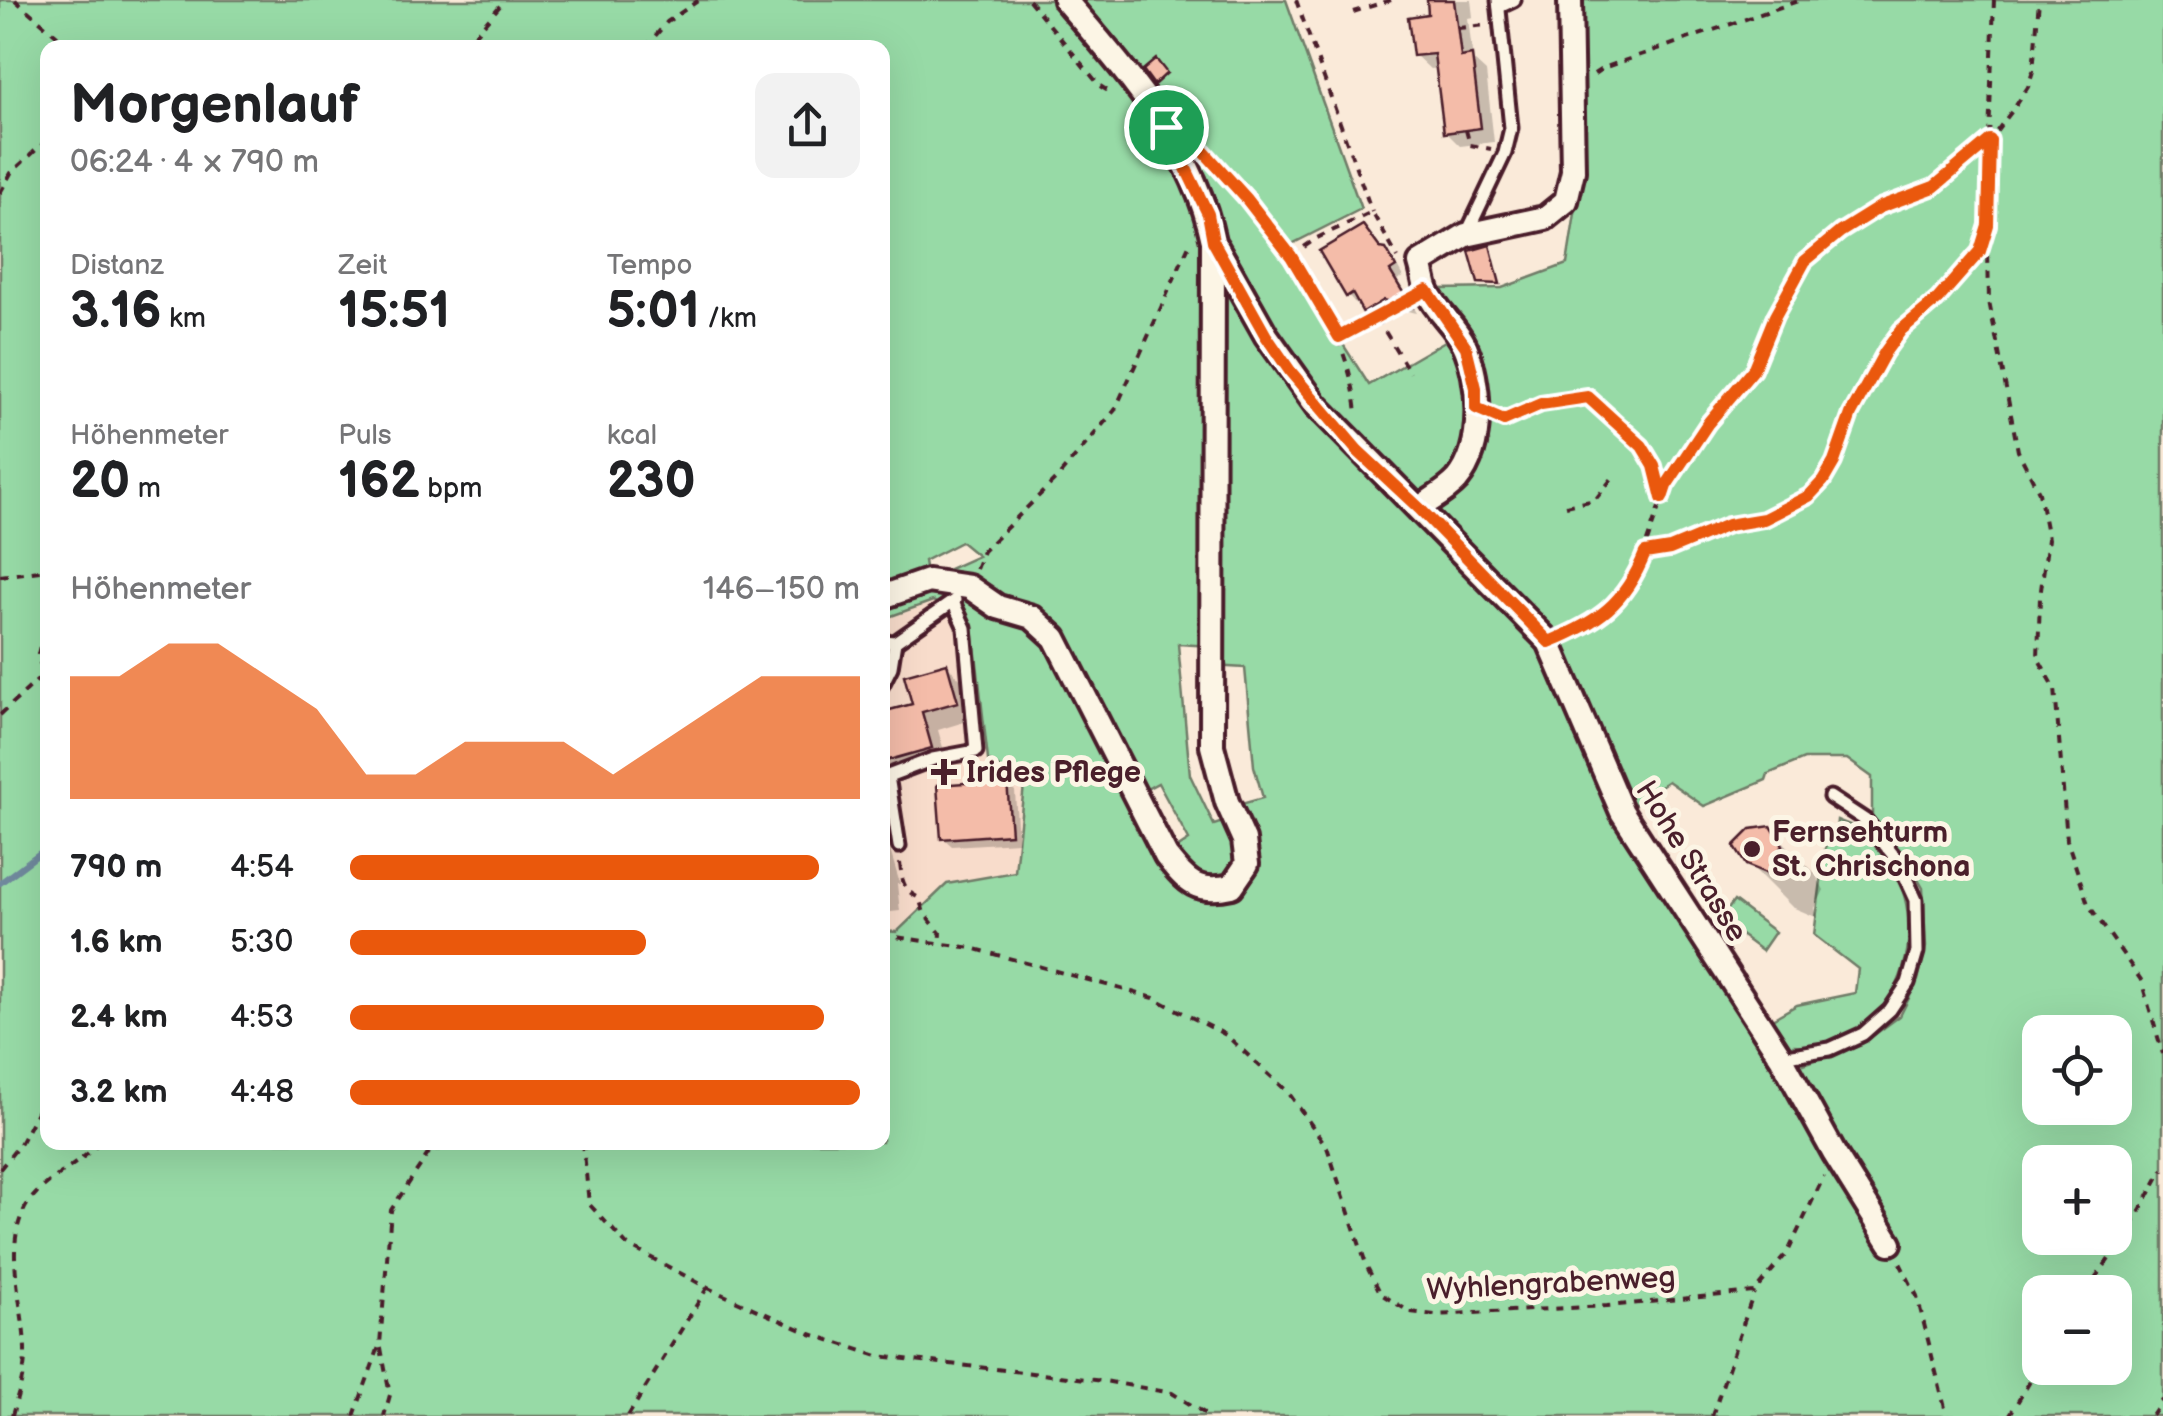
<!DOCTYPE html>
<html lang="de">
<head>
<meta charset="utf-8">
<style>
	:root { --surface:#fff; --page:#f2f2f2; --text:#202124; --muted:#757577; --accent:#ea580c }
	body { margin:0; font-family:"Balsamiq Sans",sans-serif; background:var(--page); color:var(--text); height:100vh; display:flex; flex-direction:column; font-size:38px; white-space:nowrap }
	* { box-sizing:border-box; margin:0 }
	p { font-size:32px; color:var(--muted) }
	.icon { flex:none; width:55px; height:55px; fill:none; stroke:currentColor; stroke-width:2; stroke-linecap:round; stroke-linejoin:round }
	.map { position:relative; flex:1; overflow:hidden }
	.side { position:absolute; left:40px; top:40px; width:850px; height:1110px; display:flex; flex-direction:column; background:var(--surface); border-radius:20px; box-shadow:0 10px 40px #0002 }
	.side>* { flex:none }
	.tools { position:absolute; left:2022px; top:1015px; display:grid; gap:20px }
	.tools a { display:grid; place-items:center; width:110px; height:110px; border-radius:20px; background:var(--surface); box-shadow:0 10px 40px #0002; font-size:50px }
	.pin { position:absolute; display:grid; place-items:center; width:85px; height:85px; color:#fff; margin:-42px; border:5px solid #fff; border-radius:50%; box-shadow:0 2px 10px #0007 }
	.round { display:grid; place-items:center; flex:none; width:105px; height:105px; border-radius:20px; background:var(--page) }
	.headline { display:flex; align-items:center; justify-content:space-between; height:170px; padding:0 30px }
	h1 { font-size:55px; font-weight:600; line-height:75px }
	.metrics { display:grid; grid-template-columns:repeat(3,1fr); gap:15px; height:170px; padding:10px 30px }
	.metrics div { display:grid; align-content:center }
	.metrics b { font-size:50px; font-weight:600 }
	.metrics small { font-size:28px; font-weight:400 }
	.metrics p { font-size:28px }
	.chart { height:280px; padding:20px 30px }
	.chart p { display:flex; justify-content:space-between }
	.chart svg { width:100%; height:180px; margin-top:10px; fill:var(--accent); opacity:.7 }
	ul { padding:0 30px; list-style:none; font-size:32px }
	li { display:grid; grid-template-columns:160px 120px 1fr; align-items:center; height:75px }
	li i { height:25px; border-radius:12px; background:var(--accent) }
	.map>svg:first-child { display:block }
</style>
</head>
<body>
<div class="map">
<svg width="2163" height="1416" viewBox="0 0 2163 1416">
	<rect width="100%" height="100%" fill="#faead9"/>
	<filter id="ink" filterUnits="userSpaceOnUse"><feTurbulence type="fractalNoise" baseFrequency=".01" numOctaves="2"/><feDisplacementMap in="SourceGraphic" scale="20" xChannelSelector="R" yChannelSelector="G"/><feConvolveMatrix kernelMatrix="1 2 1 2 8 2 1 2 1" color-interpolation-filters="sRGB"/></filter>
	<g filter="url(#ink)">
		<path fill="#f8dccb" d="M933,601l40,28 15,131 36,24 -8,88 -69,12 -50,48 -14,-1v-312z"/>
		<g fill="#97daa6" stroke="#707c68" stroke-width="2.5" fill-rule="evenodd">
			<path d="M0,0h1286l75,209 -79,40 87,136 83,-48c14,40 16,72 13,113l24,-8 -10,-77 -13,-38 -26,-38 62,-1 65,-24 12,-76 -3,-188h587v1416h-2163zM48,48h834l1,571 50,-18 40,27 15,132 36,25 -9,87 -68,12 -50,48 -14,-1 -1,211h-834zM961,542l17,14 -51,23 -3,-18zM1178,644l33,2 1,20 33,2 9,98 9,32 -29,8 4,11 -24,8 -24,-50zM1804,759h43l25,18v38l37,49 14,24 3,59 -8,33 -18,36 -38,28 -58,20 -10,-19c116,6 152,-142 71,-212 -7,-6 -19,-9 -28,-13l-2,20 -9,2 -12,93 44,34 -3,24 -58,12 -36,20 -138,-213 45,-31 36,25 62,-26 2,-6zM1158,783l31,57 -15,10 -31,-59zM2040,1032h75v76h-75zM2040,1162h75v76h-75zM2040,1292h75v76h-75z"/>
			<path d="M1734,901l41,31 -13,19 -42,-31z"/>
		</g>
		<g fill="#0003">
			<path d="M1429,0h42l2,17 -5,1 5,42 13,12 8,70 -34,4 -14,-14 -8,-64 -8,1 -15,-14 16,-38z"/>
			<path d="M1381,251l13,10 9,16 -6,3 20,33 -24,-5 -20,12 -14,-18 -3,2 -8,-9z"/>
			<path d="M947,665l17,18 10,36 -36,11 10,35 -63,18 12,43 -13,4 16,54h-3l3,27 -18,2v-198l33,-9z"/>
			<path d="M1006,783l9,8 3,51 -66,4 -9,-8z"/>
			<path d="M1770,829l44,43 10,18 -9,18 3,10 -26,-11 -44,-44z"/>
		</g>
		<g fill="none" stroke-linecap="round" stroke-linejoin="round">
			<path stroke="#6f899d" stroke-width="6" d="M0,883l48,-36"/>
		</g>
		<g fill="#f4bca9" stroke="#4a1f2b" stroke-width="2.5">
			<path d="M1427,0h27l7,57 11,-2 9,73 -37,5 -10,-79 -21,2 -5,-39 20,-3z"/>
			<path d="M1156,59l11,14 -13,12 -11,-15z"/>
			<path d="M1363,225l17,23 6,1 10,18 -6,4 22,36 -28,-7 -21,13 -11,-20 -6,4 -27,-46z"/>
			<path d="M1490,245l10,39 -22,-1 -9,-32z"/>
			<path d="M947,663l11,39 -36,10 10,36 -50,14v-50l30,-8 -8,-29z"/>
			<path d="M1007,780l4,54 -70,5 -4,-54z"/>
			<path d="M1771,826l12,19 -10,19 5,14 -32,-13 -12,-19 17,-17z"/>
		</g>
		<g fill="none" stroke-linecap="round" stroke-linejoin="round">
			<defs>
				<g id="service">
					<path d="M1499,7l15,-7"/>
					<path d="M1466,235l39,-82 6,-25 -13,-128"/>
					<path d="M882,641l13,1 60,-42"/>
					<path d="M882,685l9,-18 4,-25"/>
					<path d="M899,846l-11,-70 45,-17 43,-8 -11,-123 -12,-26"/>
					<path d="M1781,1057l49,-8 33,-15 27,-24 18,-27 9,-31 -1,-52 -18,-39 -33,-41 -35,-23"/>
				</g>
				<g id="minor">
					<path d="M1217,248l49,87 50,70 233,237 73,170 159,245 53,96 56,90"/>
					<path d="M1419,508c13,-9 28,-17 38,-28 28,-33 24,-100 7,-136 -9,-19 -28,-33 -36,-51 -4,-9 -5,-21 -8,-30l46,-28 79,-17 21,-17 7,-30 -3,-171"/>
					<path d="M882,597l46,-16 41,6 29,20 34,10 23,21 111,218c21,26 30,38 66,30l15,-22 -3,-24 -17,-38 -15,-56 1,-505c-20,-96 -86,-168 -148,-241"/>
				</g>
			</defs>
			<use href="#service" stroke="#4a1f2b" stroke-width="19"/>
			<use href="#minor" stroke="#4a1f2b" stroke-width="30"/>
			<g stroke="#4a1f2b" stroke-width="4" stroke-dasharray="8 8" stroke-linecap="butt">
				<path d="M15,0l46,39 4,9"/>
				<path d="M1029,0l71,86"/>
				<path d="M1296,0l76,212"/>
				<path d="M1994,0l-7,195 2,106 29,150 21,41 9,47 -8,58 -2,61 17,30 12,152 21,64 53,76 22,74"/>
				<path d="M1353,12l38,-12"/>
				<path d="M1458,28l28,-3"/>
				<path d="M463,48l42,-48"/>
				<path d="M645,48l22,-26 32,-22"/>
				<path d="M1594,74l9,-6 198,-68"/>
				<path d="M1100,86l13,8"/>
				<path d="M1466,130l4,15 21,4"/>
				<path d="M1209,157c66,73 137,155 148,256"/>
				<path d="M0,193l11,-20 37,-34"/>
				<path d="M1291,256l26,-18 55,-26 26,46"/>
				<path d="M1377,318l33,55"/>
				<path d="M1339,337l67,-35"/>
				<path d="M1499,417l5,3 37,-16 48,-7 53,49 12,20 8,29"/>
				<path d="M1566,506l29,-6 19,-24"/>
				<path d="M1645,553c29,-5 52,-18 79,-27 20,-6 40,-6 60,-15 48,-23 48,-54 67,-97 12,-28 29,-55 47,-79 11,-16 26,-24 39,-36 20,-19 41,-43 49,-68"/>
				<path d="M976,569l7,-18 75,-74 57,-67 75,-167"/>
				<path d="M0,576l48,-6"/>
				<path d="M1567,635l22,-9 32,-28 14,-21 31,-90 41,-64 46,-54 22,-53 30,-55 35,-28 40,-26 54,-20 56,-47 25,-33 13,-20 5,-16 6,-71"/>
				<path d="M0,715l41,-38 2,-9 -6,-10 3,-12 8,-4"/>
				<path d="M900,863c2,18 3,27 19,35l5,15 17,21 -1,9"/>
				<path d="M882,935l90,13 182,50 72,37 62,57 39,55 40,120 14,27 29,18 25,3 172,-9 147,-14 34,-40 36,-76"/>
				<path d="M583,1142l6,62 38,41 81,43 103,46 67,22 226,25 68,12 37,23"/>
				<path d="M0,1169l20,-25 28,-53"/>
				<path d="M1900,1263l17,33 30,120"/>
				<path d="M2086,1292l46,-66 31,-57"/>
				<path d="M381,1348l9,47 -6,21"/>
				<path d="M12,1416c5,-19 13,-41 13,-61 1,-48 -25,-108 3,-152 19,-26 51,-37 71,-61"/>
				<path d="M354,1416l26,-72 11,-134 39,-59 42,-9"/>
				<path d="M628,1416l79,-128"/>
				<path d="M1712,1416l42,-124"/>
				<path d="M2009,1416l31,-51"/>
				<path d="M2152,1416l11,-16"/>
			</g>
			<use href="#service" stroke="#fcf5e5" stroke-width="11"/>
			<use href="#minor" stroke="#fcf5e5" stroke-width="22"/>
		</g>
	</g>
	<g fill="none" stroke-linecap="round" stroke-linejoin="round" filter="url(#ink)">
		<defs>
			<path id="route" d="M1177,122l69,76 45,58 48,81 88,-47 39,57 10,41v20l28,12 37,-16 47,-7 54,49 12,20 8,32 4,-12 42,-63 45,-53 22,-54 30,-55 35,-29 40,-25 54,-20 56,-47 -2,85 -8,26 -43,49 -36,30 -16,22 -34,62 -17,48 -11,19 -14,15 -45,23 -36,6 -58,24 -25,4c-20,51 -47,69 -96,89l-130,-134 -62,-58 -67,-79 -24,-35 -53,-95 -5,-27 -42,-87z"/>
		</defs>
		<use href="#route" stroke="#fff" stroke-width="20"/>
		<use href="#route" stroke="#ea580c" stroke-width="12"/>
	</g>
	<g fill="#4a1f2b" stroke="#fcf5e5" stroke-width="4">
		<path d="M939 757h10v10h10v10h-10v10h-10v-10h-10v-10h10z"/>
		<circle cx="1752" cy="849" r="10"/>
	</g>
	<g text-anchor="middle" stroke-width="10" stroke-linejoin="round" paint-order="stroke">
		<g font-size="30" font-weight="bold" fill="#4a1f2b" stroke="#fcf5e5" text-anchor="start">
			<text x="966" y="782">Irides Pflege</text>
			<text x="1772" y="842">Fernsehturm<tspan x="1772" dy="34">St. Chrischona</tspan></text>
		</g>
		<g font-size="30" fill="#4a1f2b" stroke="#fcf5e5">
			<text transform="translate(1692 861) rotate(58)" y="10">Hohe Strasse</text>
			<text transform="translate(1551 1283) rotate(-3)" y="10">Wyhlengrabenweg</text>
		</g>
	</g>
</svg>
<div class="tools">
<a><svg class="icon" aria-label="locate" viewBox="0 0 24 24"><circle cx="12" cy="12" r="6"/><path d="M12 2v4M12 18v4M2 12h4M18 12h4"/></svg></a>
<a>+</a>
<a>−</a>
</div>
<div class="pin" style="left:1166px;top:127px;background:#1e9e55"><svg class="icon" aria-label="arrive" viewBox="0 0 24 24"><path d="M6 21V4h12l-3 4 3 4H6"/></svg></div>
<section class="side">
<div class="headline"><div><h1>Morgenlauf</h1><p>06:24 · 4 × 790 m</p></div><a class="round"><svg class="icon" aria-label="share" viewBox="0 0 24 24"><path d="M12 15V3M7 8l5-5 5 5M5 13v7h14v-7"/></svg></a></div>
<div class="metrics">
<div><p>Distanz</p><b>3.16<small> km</small></b></div>
<div><p>Zeit</p><b>15:51</b></div>
<div><p>Tempo</p><b>5:01<small> /km</small></b></div>
</div>
<div class="metrics">
<div><p>Höhenmeter</p><b>20<small> m</small></b></div>
<div><p>Puls</p><b>162<small> bpm</small></b></div>
<div><p>kcal</p><b>230</b></div>
</div>
<div class="chart"><p><span>Höhenmeter</span>146–150 m</p>
<svg viewBox="0 0 160 44" preserveAspectRatio="none"><path d="M0 44V14L10 14L20 6L30 6L40 14L50 22L60 38L70 38L80 30L90 30L100 30L110 38L120 30L130 22L140 14L150 14L160 14V44z"/></svg>
</div>
<ul>
<li><b>790 m</b>4:54<i style="width:92%"></i></li>
<li><b>1.6 km</b>5:30<i style="width:58%"></i></li>
<li><b>2.4 km</b>4:53<i style="width:93%"></i></li>
<li><b>3.2 km</b>4:48<i style="width:100%"></i></li>
</ul>
</section>
</div>
</body>
</html>
